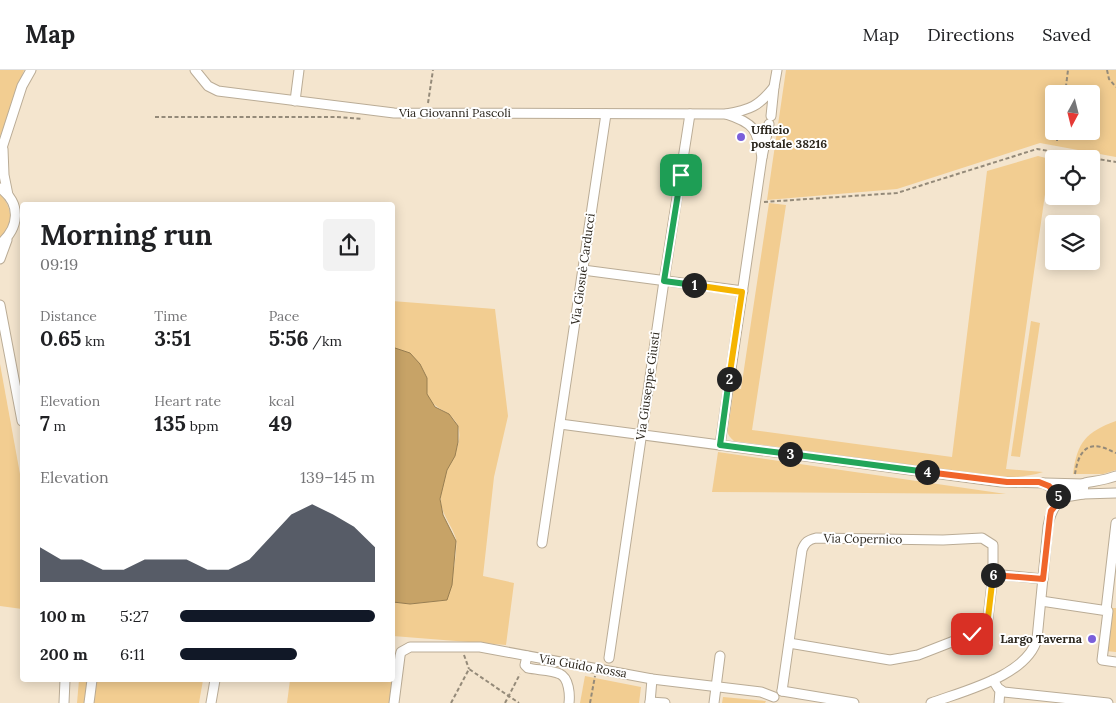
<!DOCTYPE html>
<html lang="en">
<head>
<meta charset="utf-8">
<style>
	:root { --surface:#fff; --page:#f2f2f2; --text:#202124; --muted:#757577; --line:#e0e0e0; --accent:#111827 }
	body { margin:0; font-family:Lora,serif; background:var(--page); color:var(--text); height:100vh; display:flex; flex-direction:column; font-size:19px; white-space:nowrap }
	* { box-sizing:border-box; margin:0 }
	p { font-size:16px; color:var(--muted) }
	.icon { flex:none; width:28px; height:28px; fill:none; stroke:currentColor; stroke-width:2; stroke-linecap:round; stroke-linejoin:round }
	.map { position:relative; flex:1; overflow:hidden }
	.panel { position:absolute; left:20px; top:132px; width:375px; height:480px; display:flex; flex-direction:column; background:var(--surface); border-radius:5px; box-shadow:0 2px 12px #0003 }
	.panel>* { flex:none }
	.needle { width:32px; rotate:187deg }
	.tools { position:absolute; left:1045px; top:15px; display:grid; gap:10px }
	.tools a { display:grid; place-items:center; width:55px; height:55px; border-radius:5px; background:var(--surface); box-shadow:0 2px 12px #0003; font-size:25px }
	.pin { position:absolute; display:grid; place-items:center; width:42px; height:42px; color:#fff; margin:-21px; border-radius:10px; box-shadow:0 2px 8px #0006 }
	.km { position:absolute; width:25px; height:25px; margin:-12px; border-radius:50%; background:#222; color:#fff; font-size:14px; line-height:25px; text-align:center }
	.round { display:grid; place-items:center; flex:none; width:52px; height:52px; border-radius:5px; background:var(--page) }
	.head { display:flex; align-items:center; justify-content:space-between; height:85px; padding:0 20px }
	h1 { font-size:28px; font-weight:800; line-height:38px }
	.metrics { display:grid; grid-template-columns:repeat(3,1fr); gap:8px; height:85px; padding:5px 20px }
	.metrics div { display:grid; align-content:center }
	.metrics b { font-size:21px; font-weight:800 }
	.metrics small { font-size:14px; font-weight:400 }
	.metrics p { font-size:14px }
	.chart { height:140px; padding:10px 20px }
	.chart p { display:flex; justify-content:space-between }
	.chart svg { width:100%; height:90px; margin-top:5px; fill:var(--accent); opacity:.7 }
	ul { padding:0 20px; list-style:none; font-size:16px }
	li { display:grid; grid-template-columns:80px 60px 1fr; align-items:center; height:38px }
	li i { height:12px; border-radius:6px; background:var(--accent) }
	header { display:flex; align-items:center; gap:30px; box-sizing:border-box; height:70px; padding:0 25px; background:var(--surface); border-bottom:1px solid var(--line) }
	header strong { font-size:24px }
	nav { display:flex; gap:28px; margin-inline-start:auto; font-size:18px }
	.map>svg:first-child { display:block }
</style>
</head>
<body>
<header>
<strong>Map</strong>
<nav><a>Map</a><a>Directions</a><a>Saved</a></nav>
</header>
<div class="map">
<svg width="1116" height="633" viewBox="0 0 1116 633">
	<rect width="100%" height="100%" fill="#f4e5ce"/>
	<g fill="#f2cd91" fill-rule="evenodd">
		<path d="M0,0h24l-24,67z"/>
		<path d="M786,0h330v87l-76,-14 -143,46 -130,11zM1054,24h37v37h-37z"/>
		<path d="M1038,86l12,3 -44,310 37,3c-16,5 -31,6 -48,4l-261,-35c-4,-4 -7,-6 -6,-12l6,-41 7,1 28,-186 17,2 -34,225 200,27 35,-286z"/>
		<path d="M0,124c13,14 14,31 0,44z"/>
		<path d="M392,231l103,8 13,107 -14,61 -11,99 31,7 -8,62 -113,-9v-34l17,2 37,-4c4,-11 11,-51 9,-61 -4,-15 -17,-26 -15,-43 1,-8 3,-18 6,-26 6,-13 16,-28 11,-44 -6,-16 -26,-16 -31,-32 -1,-4 0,-11 0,-16l-34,-31z"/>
		<path d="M1031,251l9,2 -20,134 -9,-1z"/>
		<path d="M0,294l22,121v124l-22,-3z"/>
		<path d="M1116,351v49l-13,4h-30c4,-32 13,-42 43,-53z"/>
		<path d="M718,382l288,42 -294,-2z"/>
		<path d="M1112,538h4v44l-10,-1z"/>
		<path d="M585,606l56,11 -2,16h-59z"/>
		<path d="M79,610h124l-4,23h-122z"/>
		<path d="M290,610h102l-2,23h-103z"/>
		<path d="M723,627l43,4 -1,2h-43z"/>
	</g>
	<path fill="#c7a367" stroke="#987e51" d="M392,277l18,6 10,11 7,14v16l8,13 14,7 9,12v16l-3,14 -8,14 -7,29 3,16 13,26 -4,44 -5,15 -37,4 -17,-2z"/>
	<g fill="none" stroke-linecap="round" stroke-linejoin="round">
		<defs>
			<g id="minor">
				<path d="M195,0l13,16 10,5 176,22 332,1c24,-4 33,-8 48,-27l-3,29"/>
				<path d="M774,17l3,-17"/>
				<path d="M295,31l4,-31"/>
				<path d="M726,44c28,9 31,15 36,43l7,-33"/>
				<path d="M3,79l1,26 4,20"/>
				<path d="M0,84l22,-68 9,-16"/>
				<path d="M0,118c22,16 19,40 0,56"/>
				<path d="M0,189l7,-19"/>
				<path d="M583,200l160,21"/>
				<path d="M0,235l22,116"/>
				<path d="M560,354l441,58 83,2 -1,10"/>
				<path d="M720,375l42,-288"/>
				<path d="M1043,413l9,5 8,11"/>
				<path d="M1065,427l18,-3 33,-1"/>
				<path d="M542,473l64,-429"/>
				<path d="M993,504l50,5"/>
				<path d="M1041,531l67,10 -6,49 14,2"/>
				<path d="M1106,540l10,-87"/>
				<path d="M527,586l-2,9 3,3c8,2 25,2 32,6 9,4 10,21 9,29"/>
				<path d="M609,588l55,-377 26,-167"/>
				<path d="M993,610l5,8 6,4 104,11"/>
				<path d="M782,621l20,-141c3,-8 6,-10 14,-12l127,2 39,-2 11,7v29l-5,44 -3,7 -13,9 -54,21 -28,5 -101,-17"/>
				<path d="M782,621l72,12"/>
				<path d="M650,632l15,1"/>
				<path d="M64,633l1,-23"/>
				<path d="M89,633l3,-23"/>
				<path d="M211,633l4,-23"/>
				<path d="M394,633l6,-47 1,-4 9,-5h70l172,32 109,13 13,5"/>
				<path d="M650,633l2,-24"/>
				<path d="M714,633l6,-47"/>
				<path d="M931,633c32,-12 96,-27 106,-64l11,-113c3,-20 17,-37 37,-43 10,-2 21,-3 31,-7"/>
				<path d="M999,633l1,-13"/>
			</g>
		</defs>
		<use href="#minor" stroke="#baac96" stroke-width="11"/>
		<g stroke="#948a79" stroke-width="2" stroke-dasharray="4 2.5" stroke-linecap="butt">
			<path d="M1107,0l2,9 7,8"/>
			<path d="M1065,24l3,-24"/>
			<path d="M428,33l5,-33"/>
			<path d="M155,47h182l26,2"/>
			<path d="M1057,71l1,-10"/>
			<path d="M764,132l133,-9 140,-44 79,13"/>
			<path d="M1075,404c2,-13 7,-32 26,-27 5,1 10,4 15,6"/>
			<path d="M464,585l5,14"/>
			<path d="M451,633l18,-34 50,34"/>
			<path d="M505,633l15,-29"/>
			<path d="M590,633l5,-27"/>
		</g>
		<use href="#minor" stroke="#fff" stroke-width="9"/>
	</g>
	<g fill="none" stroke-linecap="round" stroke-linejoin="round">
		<defs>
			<path id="split-1" d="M681,105l-17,106 30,4"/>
			<path id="split-2" d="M694,215l48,7 -13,87"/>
			<path id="split-3" d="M729,309l-9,66 70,9"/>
			<path id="split-4" d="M790,384l137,18"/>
			<path id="split-5" d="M927,402l80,10h32l10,4 9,10"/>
			<path id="split-6" d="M993,505l50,4 7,-63 1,-5 9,-11 -2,-4"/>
			<path id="split-7" d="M972,564l13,-9 3,-7 5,-43"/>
		</defs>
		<use href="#split-1" stroke="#fff" stroke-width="10"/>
		<use href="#split-2" stroke="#fff" stroke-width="10"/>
		<use href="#split-3" stroke="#fff" stroke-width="10"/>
		<use href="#split-4" stroke="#fff" stroke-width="10"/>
		<use href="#split-5" stroke="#fff" stroke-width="10"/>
		<use href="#split-6" stroke="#fff" stroke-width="10"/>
		<use href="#split-7" stroke="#fff" stroke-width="10"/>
		<use href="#split-1" stroke="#22a559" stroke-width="6"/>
		<use href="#split-2" stroke="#f5b400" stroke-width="6"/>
		<use href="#split-3" stroke="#22a559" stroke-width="6"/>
		<use href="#split-4" stroke="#22a559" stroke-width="6"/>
		<use href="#split-5" stroke="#f0652b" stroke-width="6"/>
		<use href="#split-6" stroke="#f0652b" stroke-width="6"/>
		<use href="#split-7" stroke="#f5b400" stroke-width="6"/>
	</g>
	<g fill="#7a5fda" stroke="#fff" stroke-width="2">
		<circle cx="741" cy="67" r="5"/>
		<circle cx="1092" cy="569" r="5"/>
	</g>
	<g text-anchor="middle" stroke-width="4" stroke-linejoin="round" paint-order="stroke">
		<g font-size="12" fill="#2c271e" stroke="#fff">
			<text x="455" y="47">Via Giovanni Pascoli</text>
			<text transform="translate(583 199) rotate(-82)" y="4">Via Giosuè Carducci</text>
			<text transform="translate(648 316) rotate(-82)" y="4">Via Giuseppe Giusti</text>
			<text transform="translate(863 469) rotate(1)" y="4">Via Copernico</text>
			<text transform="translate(583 596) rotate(10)" y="4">Via Guido Rossa</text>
		</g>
		<g font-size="12" font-weight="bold" fill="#2c271e" stroke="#fff" text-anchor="start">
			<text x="751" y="64">Ufficio<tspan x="751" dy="14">postale 38216</tspan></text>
			<text x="1082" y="573" text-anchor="end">Largo Taverna</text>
		</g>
	</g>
</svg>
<div class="tools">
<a><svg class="needle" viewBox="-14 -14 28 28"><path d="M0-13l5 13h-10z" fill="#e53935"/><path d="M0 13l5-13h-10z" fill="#757577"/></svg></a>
<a><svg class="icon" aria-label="locate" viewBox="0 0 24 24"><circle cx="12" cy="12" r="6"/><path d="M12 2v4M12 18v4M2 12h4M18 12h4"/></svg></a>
<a><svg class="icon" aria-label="layers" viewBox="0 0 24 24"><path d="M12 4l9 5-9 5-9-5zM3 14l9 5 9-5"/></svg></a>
</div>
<div class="pin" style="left:681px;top:105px;background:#1e9e55"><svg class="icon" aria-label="arrive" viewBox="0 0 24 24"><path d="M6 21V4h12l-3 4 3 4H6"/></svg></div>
<div class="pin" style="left:972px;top:564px;background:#d93025"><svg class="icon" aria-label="check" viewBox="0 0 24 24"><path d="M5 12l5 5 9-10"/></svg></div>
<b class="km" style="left:694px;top:215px">1</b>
<b class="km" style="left:729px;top:309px">2</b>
<b class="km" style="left:790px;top:384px">3</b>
<b class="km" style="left:927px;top:402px">4</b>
<b class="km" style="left:1058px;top:426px">5</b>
<b class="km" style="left:993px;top:505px">6</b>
<section class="panel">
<div class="head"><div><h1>Morning run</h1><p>09:19</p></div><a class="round"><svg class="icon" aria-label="share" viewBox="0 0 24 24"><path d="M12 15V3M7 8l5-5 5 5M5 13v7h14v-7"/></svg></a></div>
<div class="metrics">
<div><p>Distance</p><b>0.65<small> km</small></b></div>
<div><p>Time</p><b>3:51</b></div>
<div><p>Pace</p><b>5:56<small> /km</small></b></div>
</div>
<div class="metrics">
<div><p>Elevation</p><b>7<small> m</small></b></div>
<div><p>Heart rate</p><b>135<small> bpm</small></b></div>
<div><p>kcal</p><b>49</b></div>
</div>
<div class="chart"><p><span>Elevation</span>139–145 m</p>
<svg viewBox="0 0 160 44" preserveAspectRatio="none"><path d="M0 44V27L10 33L20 33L30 38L40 38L50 33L60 33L70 33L80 38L90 38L100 33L110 22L120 11L130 6L140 11L150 17L160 27V44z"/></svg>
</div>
<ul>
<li><b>100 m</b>5:27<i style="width:100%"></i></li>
<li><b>200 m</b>6:11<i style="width:60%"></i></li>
</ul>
</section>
</div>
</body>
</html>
